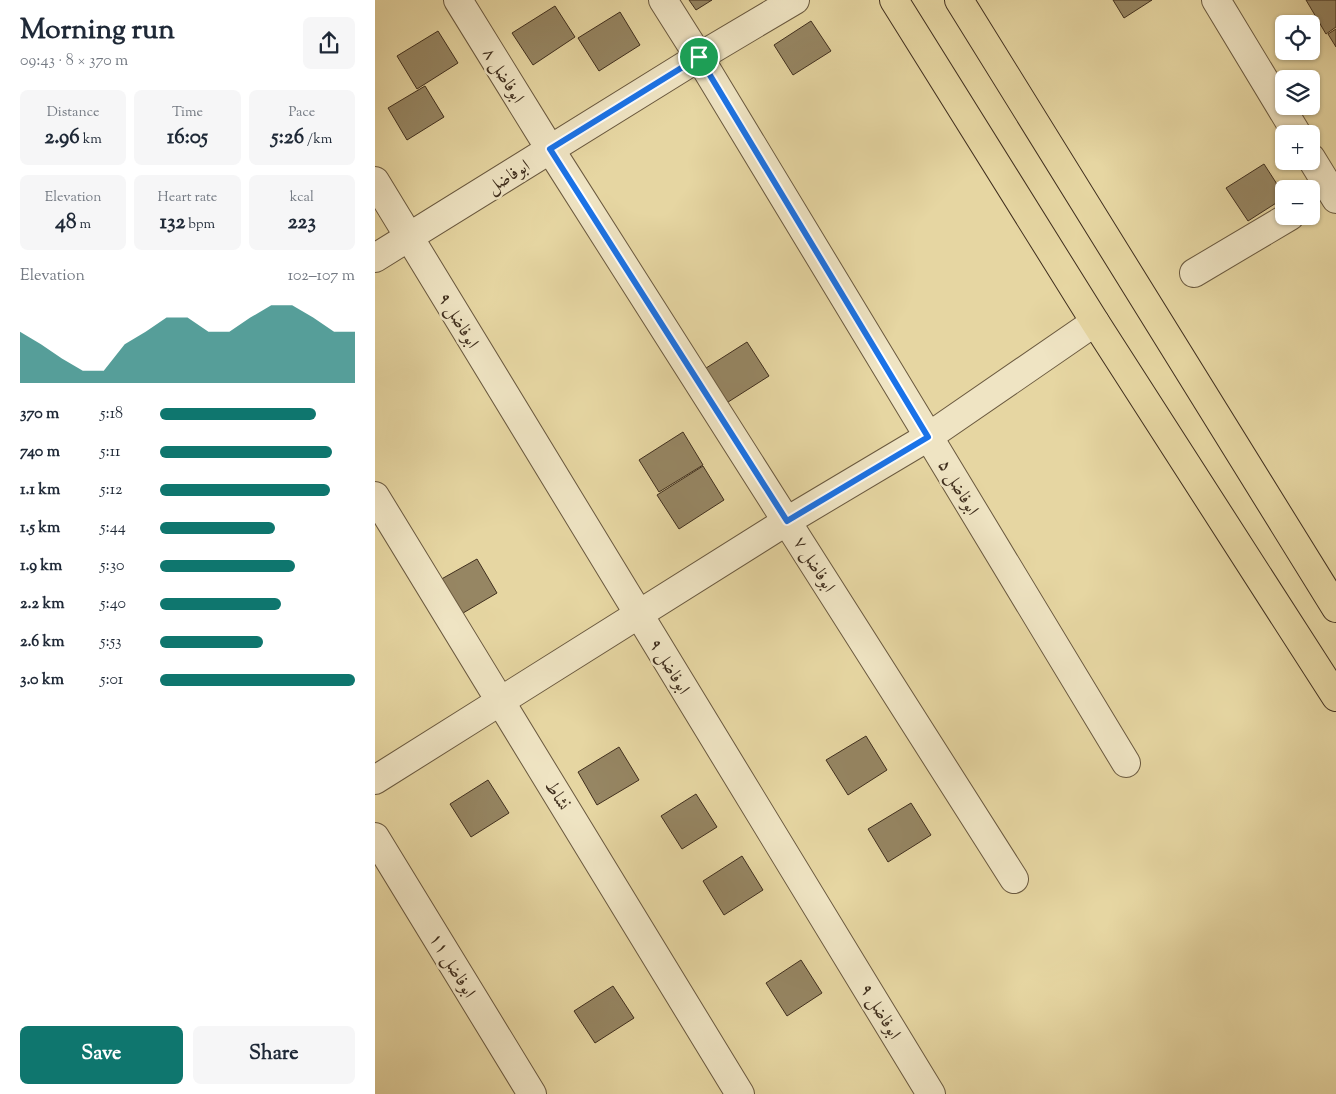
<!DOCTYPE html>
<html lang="en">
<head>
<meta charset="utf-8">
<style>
	:root { --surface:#fff; --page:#f6f6f7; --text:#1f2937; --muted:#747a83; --accent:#0f766e }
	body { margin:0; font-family:"Sorts Mill Goudy",Amiri,serif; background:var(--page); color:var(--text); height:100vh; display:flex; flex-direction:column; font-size:19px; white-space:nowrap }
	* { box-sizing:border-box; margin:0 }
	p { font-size:16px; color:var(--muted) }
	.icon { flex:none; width:28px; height:28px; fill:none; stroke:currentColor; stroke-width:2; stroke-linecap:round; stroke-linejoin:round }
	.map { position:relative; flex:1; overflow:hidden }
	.details { display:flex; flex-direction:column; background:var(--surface); width:375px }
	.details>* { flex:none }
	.buttons { position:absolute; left:900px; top:15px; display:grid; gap:10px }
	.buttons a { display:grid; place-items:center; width:45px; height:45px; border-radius:8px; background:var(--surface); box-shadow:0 1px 4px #0004; font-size:25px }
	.pin { position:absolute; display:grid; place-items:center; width:42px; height:42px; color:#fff; margin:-21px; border:2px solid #fff; border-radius:50%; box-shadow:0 1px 5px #0007 }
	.round { display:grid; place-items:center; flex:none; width:52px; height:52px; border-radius:8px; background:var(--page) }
	.overview { display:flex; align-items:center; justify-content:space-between; height:85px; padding:0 20px }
	h1 { font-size:28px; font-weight:700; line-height:38px }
	.stats { display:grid; grid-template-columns:repeat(3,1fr); gap:8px; height:85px; padding:5px 20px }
	.stats div { display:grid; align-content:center; border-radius:8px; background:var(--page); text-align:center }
	.stats b { font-size:21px; font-weight:700 }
	.stats small { font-size:14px; font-weight:400 }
	.stats p { font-size:14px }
	.chart { height:140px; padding:10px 20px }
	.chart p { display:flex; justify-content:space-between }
	.chart svg { width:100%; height:90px; margin-top:5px; fill:var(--accent); opacity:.7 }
	.button { display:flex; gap:10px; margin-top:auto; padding:10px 20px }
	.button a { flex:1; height:58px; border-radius:8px; background:var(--accent); color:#fff; font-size:20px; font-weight:700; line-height:58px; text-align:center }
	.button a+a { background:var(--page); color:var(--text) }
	ul { padding:0 20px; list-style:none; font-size:16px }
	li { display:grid; grid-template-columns:80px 60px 1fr; align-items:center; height:38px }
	li i { height:12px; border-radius:6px; background:var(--accent) }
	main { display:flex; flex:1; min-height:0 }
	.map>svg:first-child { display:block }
</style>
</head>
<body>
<main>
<section class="details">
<div class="overview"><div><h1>Morning run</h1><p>09:43 · 8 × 370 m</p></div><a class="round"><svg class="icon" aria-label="share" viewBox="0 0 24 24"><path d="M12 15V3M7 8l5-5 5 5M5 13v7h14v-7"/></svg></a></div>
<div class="stats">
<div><p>Distance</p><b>2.96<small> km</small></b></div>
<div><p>Time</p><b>16:05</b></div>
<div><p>Pace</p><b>5:26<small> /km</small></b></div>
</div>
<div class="stats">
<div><p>Elevation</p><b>48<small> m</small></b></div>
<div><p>Heart rate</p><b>132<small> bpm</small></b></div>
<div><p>kcal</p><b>223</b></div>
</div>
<div class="chart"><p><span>Elevation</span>102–107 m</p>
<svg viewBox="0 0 160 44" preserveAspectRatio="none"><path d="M0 44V19L10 25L20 32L30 38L40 38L50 25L60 19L70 12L80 12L90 19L100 19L110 12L120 6L130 6L140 12L150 19L160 19V44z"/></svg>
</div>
<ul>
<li><b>370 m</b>5:18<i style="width:80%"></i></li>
<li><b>740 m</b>5:11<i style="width:88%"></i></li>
<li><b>1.1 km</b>5:12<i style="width:87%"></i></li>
<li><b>1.5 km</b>5:44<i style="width:59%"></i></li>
<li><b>1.9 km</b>5:30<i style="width:69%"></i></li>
<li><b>2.2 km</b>5:40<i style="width:62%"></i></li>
<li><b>2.6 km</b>5:53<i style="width:53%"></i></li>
<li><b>3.0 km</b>5:01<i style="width:100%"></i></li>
</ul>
<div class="button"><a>Save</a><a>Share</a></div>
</section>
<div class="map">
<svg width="961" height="1094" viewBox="0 0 961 1094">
	<rect width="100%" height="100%" fill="#e6d6a2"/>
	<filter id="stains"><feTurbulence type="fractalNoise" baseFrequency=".004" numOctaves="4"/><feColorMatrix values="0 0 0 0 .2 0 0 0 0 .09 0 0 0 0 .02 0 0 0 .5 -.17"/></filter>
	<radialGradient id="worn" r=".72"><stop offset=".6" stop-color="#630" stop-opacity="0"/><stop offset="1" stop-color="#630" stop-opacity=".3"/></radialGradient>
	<g fill="#968663" stroke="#402f1e">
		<path d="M314,0h23l-16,10z"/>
		<path d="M738,0h39l-28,18z"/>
		<path d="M931,0h30v27l-10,7z"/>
		<path d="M180,6l20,31 -42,28 -21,-32z"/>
		<path d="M245,12l20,33 -41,26 -21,-33z"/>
		<path d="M436,21l20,30 -38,24 -19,-30z"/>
		<path d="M961,29v18l-8,-13z"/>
		<path d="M63,31l20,32 -41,26 -20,-33z"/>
		<path d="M50,86l19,31 -37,23 -19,-32z"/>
		<path d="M889,164l20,31v3l-36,23 -22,-33z"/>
		<path d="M372,342l22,34 -44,28 -22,-34z"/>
		<path d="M308,432l20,33 -44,27 -20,-32z"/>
		<path d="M328,466l21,34 -45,29 -22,-34z"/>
		<path d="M102,559l20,34 -39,23 -20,-35z"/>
		<path d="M491,736l21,34 -39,25 -22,-35z"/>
		<path d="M244,747l20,33 -42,25 -19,-33z"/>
		<path d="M113,780l21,33 -38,24 -21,-33z"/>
		<path d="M321,794l21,33 -35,22 -21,-33z"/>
		<path d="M536,803l20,32 -43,27 -20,-33z"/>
		<path d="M367,856l21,34 -39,25 -21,-34z"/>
		<path d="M426,960l21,33 -35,23 -21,-33z"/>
		<path d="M238,986l21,32 -39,25 -21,-32z"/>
	</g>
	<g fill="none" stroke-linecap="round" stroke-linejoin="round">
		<defs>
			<g id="minor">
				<path d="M83,0l92,149 464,730"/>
				<path d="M288,0l36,57 427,706"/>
				<path d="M841,0l81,134"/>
				<path d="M936,158l25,41"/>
				<path d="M0,181l556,913"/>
				<path d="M0,258l324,-201 96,-57"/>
				<path d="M819,273l96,-57"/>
				<path d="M0,496l365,598"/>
				<path d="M0,780l412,-259 141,-84 167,-115"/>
				<path d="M0,837l157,257"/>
			</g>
			<g id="major">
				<path d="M519,0l201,322 241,375"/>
				<path d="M584,0l377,608"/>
			</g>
		</defs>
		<use href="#minor" stroke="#6a593f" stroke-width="30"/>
		<use href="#major" stroke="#402f1e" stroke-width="30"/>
		<use href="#minor" stroke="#efe4c3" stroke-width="28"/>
		<use href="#major" stroke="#e6d6a2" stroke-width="28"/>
	</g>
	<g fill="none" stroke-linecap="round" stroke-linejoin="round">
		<defs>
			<path id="route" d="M324,57l229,380 -141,84 -237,-372z"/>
		</defs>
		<use href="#route" stroke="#fff" stroke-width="10"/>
		<use href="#route" stroke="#1a73e8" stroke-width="6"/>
	</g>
	<g text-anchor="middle" stroke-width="5" stroke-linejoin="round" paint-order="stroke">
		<g font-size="18" fill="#402f1e" stroke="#efe4c3">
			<text transform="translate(129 75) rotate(58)" y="6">ابوفاضل ۸</text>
			<text transform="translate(133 176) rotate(-32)" y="6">ابوفاضل</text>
			<text transform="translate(84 320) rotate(59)" y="6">ابوفاضل ۹</text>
			<text transform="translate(584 487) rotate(59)" y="6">ابوفاضل ۵</text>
			<text transform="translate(440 564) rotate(58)" y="6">ابوفاضل ۷</text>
			<text transform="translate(295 666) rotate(59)" y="6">ابوفاضل ۹</text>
			<text transform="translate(183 795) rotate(59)" y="6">نشاط</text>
			<text transform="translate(78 965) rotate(59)" y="6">ابوفاضل ۱۱</text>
			<text transform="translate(506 1011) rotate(59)" y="6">ابوفاضل ۹</text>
		</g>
	</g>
	<rect width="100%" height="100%" filter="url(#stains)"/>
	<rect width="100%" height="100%" fill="url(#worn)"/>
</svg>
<div class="buttons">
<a><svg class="icon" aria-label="locate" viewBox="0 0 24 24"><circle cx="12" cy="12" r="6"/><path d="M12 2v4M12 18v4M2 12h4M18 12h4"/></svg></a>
<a><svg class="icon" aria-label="layers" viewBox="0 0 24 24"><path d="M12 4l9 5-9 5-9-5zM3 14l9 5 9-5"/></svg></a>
<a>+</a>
<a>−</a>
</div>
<div class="pin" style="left:324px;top:57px;background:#1e9e55"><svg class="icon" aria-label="arrive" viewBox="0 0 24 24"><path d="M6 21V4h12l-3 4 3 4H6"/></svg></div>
</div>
</main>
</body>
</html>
